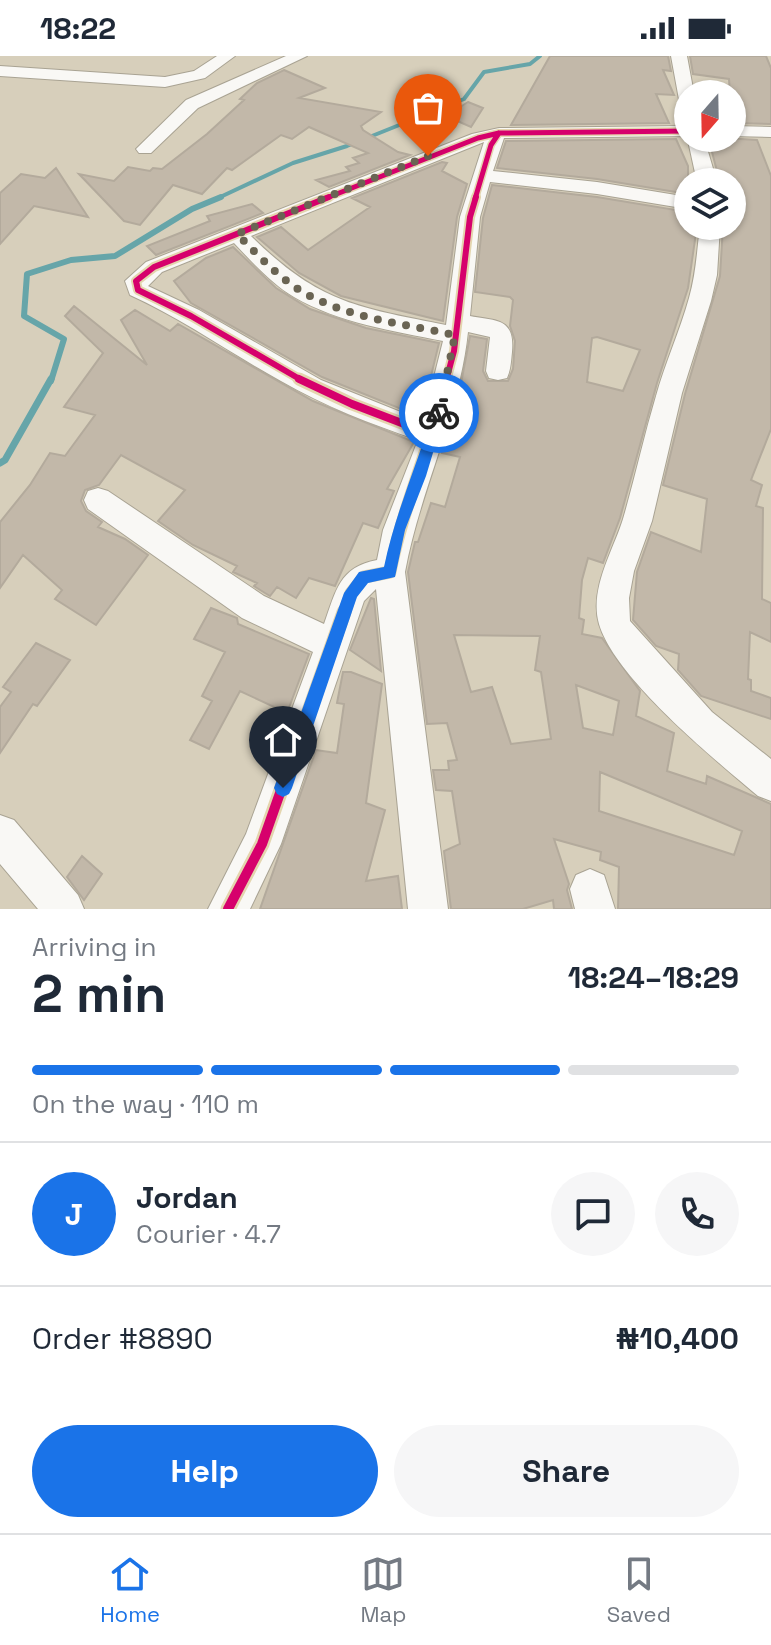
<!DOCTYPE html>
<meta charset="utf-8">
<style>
:root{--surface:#fff;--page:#f6f6f7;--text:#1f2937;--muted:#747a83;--line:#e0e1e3;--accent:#1a73e8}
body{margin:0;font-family:"Space Grotesk",sans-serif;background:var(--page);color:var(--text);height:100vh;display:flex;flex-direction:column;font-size:30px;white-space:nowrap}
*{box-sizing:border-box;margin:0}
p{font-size:26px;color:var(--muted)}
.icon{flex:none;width:44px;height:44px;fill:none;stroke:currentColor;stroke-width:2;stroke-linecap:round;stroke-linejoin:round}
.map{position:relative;height:853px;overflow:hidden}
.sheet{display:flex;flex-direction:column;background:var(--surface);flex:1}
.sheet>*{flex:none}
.needle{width:52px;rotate:200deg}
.tools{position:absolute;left:674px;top:24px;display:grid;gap:16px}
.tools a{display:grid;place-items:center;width:72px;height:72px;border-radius:50%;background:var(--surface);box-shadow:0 2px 6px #0004;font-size:40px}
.pin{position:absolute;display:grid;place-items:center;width:68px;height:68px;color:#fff;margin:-82px -34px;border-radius:50% 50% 50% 0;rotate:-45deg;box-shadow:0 0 8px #0007}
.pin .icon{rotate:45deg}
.courier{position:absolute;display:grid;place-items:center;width:80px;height:80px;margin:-40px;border:6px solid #1a73e8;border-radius:50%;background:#fff;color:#222;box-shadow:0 2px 10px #0007}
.head em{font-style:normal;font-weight:600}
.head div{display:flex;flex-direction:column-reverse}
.head{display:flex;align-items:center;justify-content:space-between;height:136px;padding:0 32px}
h1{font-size:52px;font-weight:600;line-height:60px}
.bar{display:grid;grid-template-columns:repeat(4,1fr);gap:12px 8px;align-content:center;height:96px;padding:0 32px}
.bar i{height:10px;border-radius:6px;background:var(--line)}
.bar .on{background:var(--accent)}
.bar p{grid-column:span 4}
.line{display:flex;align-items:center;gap:20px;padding:0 32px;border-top:2px solid var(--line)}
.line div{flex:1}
.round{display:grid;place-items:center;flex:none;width:84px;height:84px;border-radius:42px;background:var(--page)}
.button{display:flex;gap:16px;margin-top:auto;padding:16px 32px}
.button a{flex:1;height:92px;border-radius:48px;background:var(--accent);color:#fff;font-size:32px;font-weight:600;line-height:92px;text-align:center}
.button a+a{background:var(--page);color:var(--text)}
.status{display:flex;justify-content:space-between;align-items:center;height:56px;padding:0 40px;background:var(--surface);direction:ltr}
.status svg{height:22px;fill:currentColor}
.dock{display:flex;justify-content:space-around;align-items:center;height:112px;border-top:2px solid var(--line);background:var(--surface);font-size:22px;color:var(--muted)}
.dock a{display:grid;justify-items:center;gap:4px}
.dock .on{color:var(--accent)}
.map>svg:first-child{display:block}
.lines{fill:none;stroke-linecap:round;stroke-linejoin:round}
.stream-far2{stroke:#66a5a9;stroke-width:4}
.stream-far1{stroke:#66a5a9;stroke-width:6}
.stream{stroke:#66a5a9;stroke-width:7}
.building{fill:#c2b8a9;stroke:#b3aa9c;stroke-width:2;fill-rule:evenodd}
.minor-casing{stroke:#a9a393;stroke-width:2}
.minor{fill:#f9f8f5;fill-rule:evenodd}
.cycleway-far3-casing{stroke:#e4d5ae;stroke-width:8}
.cycleway-far2-casing{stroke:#e4d5ae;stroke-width:10}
.cycleway-far1-casing{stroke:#e4d5ae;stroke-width:13}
.cycleway-casing{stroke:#e4d5ae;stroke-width:15}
.cycleway-far3{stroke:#d6006c;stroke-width:5}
.cycleway-far2{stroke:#d6006c;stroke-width:6}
.cycleway-far1{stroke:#d6006c;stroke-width:8}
.cycleway{stroke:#d6006c;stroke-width:10}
.route{fill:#1a73e8}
.done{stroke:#6a6453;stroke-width:8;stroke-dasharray:0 14.4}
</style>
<div class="status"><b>18:22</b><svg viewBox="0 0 49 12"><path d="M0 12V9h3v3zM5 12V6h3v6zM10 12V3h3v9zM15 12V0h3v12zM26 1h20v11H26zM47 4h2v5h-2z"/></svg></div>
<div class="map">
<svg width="771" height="853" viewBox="0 0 771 853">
<rect width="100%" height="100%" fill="#d7cfbb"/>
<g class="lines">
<!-- stream-far2 -->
<path class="stream-far2" d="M216,143L293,107L347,90L464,43L484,16L530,8L540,0"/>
<!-- stream-far1 -->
<path class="stream-far1" d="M51,325L64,283L24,260L27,218L71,204L115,200L192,153L221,141"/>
<!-- stream -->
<path class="stream" d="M0,407L5,404L51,323"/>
</g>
<!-- building -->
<path class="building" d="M550,0H668L671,15L663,14L674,39L656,38L669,67L511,69Z
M690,0H766L771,12V68L732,67L729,23L693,18Z
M284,14L325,32L299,42L381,56L361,70L363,74L398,96L410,99L329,131L316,124L350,115L346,111L359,107L353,102L368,97L309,71L292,83L281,79L232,114L227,112L202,138L173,129L140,169L124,165L79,118L114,125L128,111L150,115L153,112L162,113L207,78L244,44L240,43L257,27Z
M468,46L483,52L471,71L446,60Z
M724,82L757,84L771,120V373L751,424L762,429L756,450L763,452L762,543L771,547V586L750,576L748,623L751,624V635L771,642V663L701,640L678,614L679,598L656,590L633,564L637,516L651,476L701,496L707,443L663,429L685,338L720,220L723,170H732V124L719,123L710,88L724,89Z
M676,83L688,110V138L597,123L497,112L506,85Z
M442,106L447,107L442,115L467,128L457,161L443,265L341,240L299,217L257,181L281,171L308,194L370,151L352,142Z
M56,112L88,161L34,150L0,188V137L21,118L45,122Z
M492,129L597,141L688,156V170H697L688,232L657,327L620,462L603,507L588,502L582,524L579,562L584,564L582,578L602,582L640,635L636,660L674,677L667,715L706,728L707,720L771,748V853H618L619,811L600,804L601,796L554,783L569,828L567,834L572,853H554L553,844L523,853H451L444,795L460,788L452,735L436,734L433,714H449L448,705L457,704L447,667L427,668L408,516L415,486H418L431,447L445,451L460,401L442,397L459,338L470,280L487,283L483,315L488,325H508L513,313L515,285L510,270L513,244L510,241L475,236L483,162ZM597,281L640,294L623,335L587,326L592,282ZM454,579L540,580L535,614L541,616L551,683L511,688L492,631L471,636ZM576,629L619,645L613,679L583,672ZM600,716L742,775L734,799L599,755Z
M252,148L263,157L156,199L147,190L210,165L207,160Z
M233,191L276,232L310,253L366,272L439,287L421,361L322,321L191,247L174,225L206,202Z
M74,250L147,309L121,264L135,254L170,275L178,268L313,345L414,386L387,433L394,435L378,472L363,467L335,530L309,522L296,542L277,531L270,540L265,537L254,530L257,527L233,516L237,510L193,489L158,465L185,434L121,399L99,429L85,434L81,445L86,455L102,466L98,471L125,483L148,499L96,569L55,543L62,534L23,499L0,532V466L30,429L50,397L65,400L95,359L64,351L103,297L65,260Z
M371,542L374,543L381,615L350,594Z
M211,552L237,562L238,568L309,598L287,657L240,635L209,693L190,684L212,645L202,640L225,596L194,583Z
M36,587L70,604L37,650L33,648L0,697V651L11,636L3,631Z
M343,616H351L382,628L366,747L385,754L366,825L398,820L402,853H260L316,694L337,697L344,648L337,647Z
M82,800L102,818L84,844L67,821Z"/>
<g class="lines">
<!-- minor casing -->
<g class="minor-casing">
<path id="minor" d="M217,0H235L205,22L165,31L0,20V10L165,21L194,15Z
M286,0H307L198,52L151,97H139L136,93L186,44Z
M671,0H687L694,38H688V54L680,49Z
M688,70V82H704L717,126H697L687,80L504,82L493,115L597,126L688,141V153L597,138L490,126L480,161L470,260C497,265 515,262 512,296C511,305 511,313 507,322L498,324L489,322L486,315L490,281L468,276C459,360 420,434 405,516L448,853H408L376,533L364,545L281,788L250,853H208L246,778L313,596L242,562L88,453L84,444L88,435L98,432L108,435L264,540L324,568C336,535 339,511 377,504L383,474L418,384C371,368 324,350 281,325C230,297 183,263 130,239L125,225L146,206L472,78L499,72ZM484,86L460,161L446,269C356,251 319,247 251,180ZM234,187C252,206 271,227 294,241C339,267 393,275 443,285L423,365L321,324L199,254L148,230L162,216Z
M732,70L771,71V81L732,80Z
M700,170H720L717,219L711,245L682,337L652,465L634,515L629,542L630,565L712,656L771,703V745L758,740C714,703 615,622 599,568C589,533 613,495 623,463C635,422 644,380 656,340C665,307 680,275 689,242C696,218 697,194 700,170Z
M0,759L14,764L78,839L84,853H38L0,808Z
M590,813L604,819L615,853H575L570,833L576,819Z"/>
</g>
<!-- minor -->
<use href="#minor" class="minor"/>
<!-- cycleway-far3 casing -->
<g class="cycleway-far3-casing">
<path id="cycleway-far3" d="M324,143L478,82L499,77L688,75
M475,143L491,89L499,77"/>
</g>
<!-- cycleway-far2 casing -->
<g class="cycleway-far2-casing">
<path id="cycleway-far2" d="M303,325L191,260L138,234L136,225L154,211L329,141
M446,325L454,295L470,161L476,141"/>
</g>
<!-- cycleway-far1 casing -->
<g class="cycleway-far1-casing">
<path id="cycleway-far1" d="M299,323L352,348L433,379
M344,558L351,537L364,521L390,516C403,450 431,389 447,323"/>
</g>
<!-- cycleway casing -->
<g class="cycleway-casing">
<path id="cycleway" d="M228,853L262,788L344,556"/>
</g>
<!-- cycleway-far3 -->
<use href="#cycleway-far3" class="cycleway-far3"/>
<!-- cycleway-far2 -->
<use href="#cycleway-far2" class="cycleway-far2"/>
<!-- cycleway-far1 -->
<use href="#cycleway-far1" class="cycleway-far1"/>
<!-- cycleway -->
<use href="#cycleway" class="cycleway"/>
</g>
<!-- route -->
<path class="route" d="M439,352L445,357L426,420L405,474L395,521L368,527L357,541L292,732L289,738L283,741L277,738L274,732L344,537L359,516L384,511C395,458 417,408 433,357Z"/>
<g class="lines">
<!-- done -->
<path class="done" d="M428,100L237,178C257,198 277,220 301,235C347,262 404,268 455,279L439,357"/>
</g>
</svg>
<div class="tools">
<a><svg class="needle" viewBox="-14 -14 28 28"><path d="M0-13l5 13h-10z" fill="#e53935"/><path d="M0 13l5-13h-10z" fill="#747a83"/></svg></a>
<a><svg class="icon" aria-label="layers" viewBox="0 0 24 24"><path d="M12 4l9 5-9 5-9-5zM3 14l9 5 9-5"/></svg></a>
</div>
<div class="pin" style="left:428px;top:100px;background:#ea580c"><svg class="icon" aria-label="bag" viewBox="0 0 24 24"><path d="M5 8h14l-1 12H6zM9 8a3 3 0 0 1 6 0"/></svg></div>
<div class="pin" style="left:283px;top:732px;background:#1f2937"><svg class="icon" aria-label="home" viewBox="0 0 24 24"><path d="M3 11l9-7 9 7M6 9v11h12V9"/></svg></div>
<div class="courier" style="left:439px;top:357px"><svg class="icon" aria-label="bike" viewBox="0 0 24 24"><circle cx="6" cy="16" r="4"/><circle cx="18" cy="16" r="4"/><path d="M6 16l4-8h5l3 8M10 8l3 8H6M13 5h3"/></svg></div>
</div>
<section class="sheet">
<div class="head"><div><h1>2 min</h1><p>Arriving in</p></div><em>18:24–18:29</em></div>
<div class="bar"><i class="on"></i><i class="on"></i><i class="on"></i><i></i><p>On the way · 110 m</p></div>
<div class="line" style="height:144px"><b class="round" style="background:var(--accent);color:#fff">J</b><div><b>Jordan</b><p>Courier · 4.7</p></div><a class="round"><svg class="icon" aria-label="chat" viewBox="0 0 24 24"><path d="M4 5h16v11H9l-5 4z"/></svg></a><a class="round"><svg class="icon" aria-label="phone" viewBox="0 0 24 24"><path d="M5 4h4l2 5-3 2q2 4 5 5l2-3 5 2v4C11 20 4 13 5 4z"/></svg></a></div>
<div class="line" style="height:104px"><div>Order #8890</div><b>₦10,400</b></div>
<div class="button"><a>Help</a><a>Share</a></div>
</section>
<nav class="dock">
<a class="on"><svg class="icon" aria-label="home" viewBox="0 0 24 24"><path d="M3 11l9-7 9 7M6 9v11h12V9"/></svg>Home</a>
<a><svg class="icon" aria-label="map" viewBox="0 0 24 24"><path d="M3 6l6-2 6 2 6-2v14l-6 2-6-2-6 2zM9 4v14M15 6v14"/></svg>Map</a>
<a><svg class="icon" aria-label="saved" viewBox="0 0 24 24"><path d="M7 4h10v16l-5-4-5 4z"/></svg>Saved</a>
</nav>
